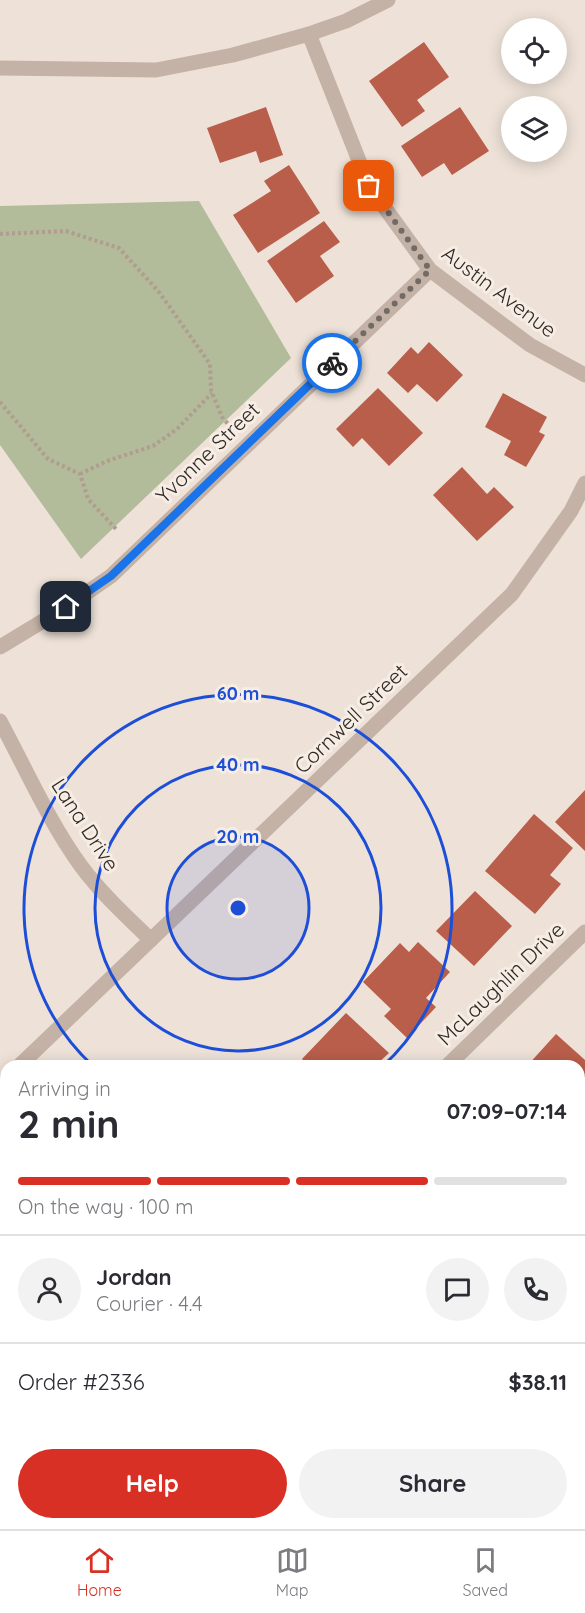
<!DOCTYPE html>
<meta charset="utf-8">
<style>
:root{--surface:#fff;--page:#f2f2f3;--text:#2b2b33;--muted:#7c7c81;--line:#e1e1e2;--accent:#d93025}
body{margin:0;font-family:Quicksand,sans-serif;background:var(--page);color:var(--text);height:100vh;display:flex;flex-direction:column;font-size:22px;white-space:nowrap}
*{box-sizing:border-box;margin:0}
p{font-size:20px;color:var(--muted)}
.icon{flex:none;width:33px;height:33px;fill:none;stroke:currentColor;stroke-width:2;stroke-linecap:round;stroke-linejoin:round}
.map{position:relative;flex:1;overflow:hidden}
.details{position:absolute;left:0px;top:1060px;width:585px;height:470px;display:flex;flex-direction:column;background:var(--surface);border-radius:18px 18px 0 0;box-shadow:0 3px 15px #0003}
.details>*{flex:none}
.fabs{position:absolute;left:501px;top:18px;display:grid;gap:12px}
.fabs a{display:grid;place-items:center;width:66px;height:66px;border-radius:50%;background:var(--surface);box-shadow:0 3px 15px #0003;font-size:30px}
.pin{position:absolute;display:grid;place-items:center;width:51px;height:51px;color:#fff;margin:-26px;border-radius:12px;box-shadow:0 3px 9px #0006}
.courier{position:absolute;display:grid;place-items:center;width:60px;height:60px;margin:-30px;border:4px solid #1a73e8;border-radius:50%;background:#fff;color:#222;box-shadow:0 2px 8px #0007}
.summary em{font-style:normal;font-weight:700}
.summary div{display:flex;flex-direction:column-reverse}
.summary{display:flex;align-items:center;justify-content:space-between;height:102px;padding:0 18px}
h1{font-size:39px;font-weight:700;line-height:45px}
.bar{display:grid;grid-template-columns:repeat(4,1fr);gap:9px 6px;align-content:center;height:72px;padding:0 18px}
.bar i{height:8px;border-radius:4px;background:var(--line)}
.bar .on{background:var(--accent)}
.bar p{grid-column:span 4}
.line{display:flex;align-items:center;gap:15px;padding:0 18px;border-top:2px solid var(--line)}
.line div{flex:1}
.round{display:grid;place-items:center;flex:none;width:63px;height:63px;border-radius:32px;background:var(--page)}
.primary-button{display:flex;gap:12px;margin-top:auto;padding:12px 18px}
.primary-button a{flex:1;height:69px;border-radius:36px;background:var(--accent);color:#fff;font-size:24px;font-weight:700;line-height:69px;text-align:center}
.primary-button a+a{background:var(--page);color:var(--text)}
.menu{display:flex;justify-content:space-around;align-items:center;height:84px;border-top:2px solid var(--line);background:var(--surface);font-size:16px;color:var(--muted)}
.menu a{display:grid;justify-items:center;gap:3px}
.menu .on{color:var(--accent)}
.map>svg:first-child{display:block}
.green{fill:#b2bb9a}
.building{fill:#b95e4b}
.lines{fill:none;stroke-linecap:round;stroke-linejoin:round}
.path{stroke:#b09c90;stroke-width:4;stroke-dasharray:3 3;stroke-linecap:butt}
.minor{stroke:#c4b2a6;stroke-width:15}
.done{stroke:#736a64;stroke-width:6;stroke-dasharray:0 10.8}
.route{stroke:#1a73e8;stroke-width:8}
.ring{fill:none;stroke:#1d4ed8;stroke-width:3}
.labels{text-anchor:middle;stroke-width:6;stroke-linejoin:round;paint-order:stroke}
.street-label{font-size:21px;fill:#312926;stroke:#f6ede4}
.centre{fill:#1d4ed8;stroke:#f6ede4;stroke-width:3}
.ring-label{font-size:18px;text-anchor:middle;font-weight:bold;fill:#1d4ed8;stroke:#f6ede4;stroke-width:6;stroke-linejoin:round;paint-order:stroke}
</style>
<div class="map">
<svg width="585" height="1529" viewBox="0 0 585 1529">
<rect width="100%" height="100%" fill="#eee2d8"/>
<!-- green -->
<path class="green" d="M199,201L291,358L81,559L0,445V206Z"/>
<!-- building -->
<path class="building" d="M424,42L449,77L417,100L425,111L402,127L369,81Z
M266,107L283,155L260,163L256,151L220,163L207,128Z
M460,107L489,151L452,175L444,163L422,177L401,146Z
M289,165L320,213L258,253L233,215L271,191L264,181Z
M324,221L340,242L320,256L334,276L296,303L267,261Z
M429,342L463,375L437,402L417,384L408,393L387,373L411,347L418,354Z
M378,388L423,433L389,466L362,438L353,447L336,429Z
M503,393L547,417L539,432L545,435L526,467L504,455L511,441L485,427Z
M462,467L487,494L494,487L514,507L477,541L433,495Z
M585,790V851L555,822Z
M534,814L573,848L550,875L561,884L535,914L485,871Z
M475,891L512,926L474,966L436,931Z
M418,942L450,972L426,998L436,1007L407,1038L384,1016L391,1009L363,982L400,943L409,952Z
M346,1013L389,1053L375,1066H309L302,1059Z
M556,1034L585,1060V1092L579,1099V1066H527Z
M585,1233V1290L579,1296V1239Z
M6,1359V1396L0,1390V1365Z
M585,1442V1495L579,1489V1449Z
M579,1511L585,1517V1521L577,1529H532L537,1524H579Z
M75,1524H155L152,1529H72Z
M277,1524H331L326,1529H272Z
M504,1524H520L525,1529H499Z"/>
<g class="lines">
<!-- path -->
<path class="path" d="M0,234L66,231L119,248L159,292L210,364L211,390L222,417L234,431
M0,402L48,459L80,474L88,499L117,530
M80,474L107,461L153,446L177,429L212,393"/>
<!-- minor -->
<path class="minor" d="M309,34L369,186L430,270L530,345L585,375
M0,68L156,70L233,55L309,34L346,21L388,0
M0,647L66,607L111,576L430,270
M0,721C26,769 49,822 81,866C101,893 127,917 151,940
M19,1066L512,594L571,511L585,483
M447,1066L585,932
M0,1085L6,1079
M579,1370L585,1364
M0,1503L6,1497
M416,1529L421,1524"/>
</g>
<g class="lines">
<!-- done -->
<path class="done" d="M332,363L430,270L369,186"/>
<!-- route -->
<path class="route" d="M66,607L111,576L332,363"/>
</g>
<!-- distance rings -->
<circle cx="238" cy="908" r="71" fill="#1d4ed8" fill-opacity=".12"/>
<g class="ring">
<circle cx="238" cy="908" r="71"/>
<circle cx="238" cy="908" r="143"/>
<path d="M93 1066A214 214 0 1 1 383 1066"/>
</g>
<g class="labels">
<!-- street labels -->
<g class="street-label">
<text transform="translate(499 292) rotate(37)" y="7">Austin Avenue</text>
<text transform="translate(208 453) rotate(-44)" y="7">Yvonne Street</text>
<text transform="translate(351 719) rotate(-44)" y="7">Cornwell Street</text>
<text transform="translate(85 825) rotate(57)" y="7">Lana Drive</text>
<text transform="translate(501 984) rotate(-44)" y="7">McLaughlin Drive</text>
</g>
</g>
<circle cx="238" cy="908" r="9" class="centre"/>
<g class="ring-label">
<text x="238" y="700">60 m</text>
<text x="238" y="771">40 m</text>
<text x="238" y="843">20 m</text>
</g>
</svg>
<div class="fabs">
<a><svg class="icon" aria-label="locate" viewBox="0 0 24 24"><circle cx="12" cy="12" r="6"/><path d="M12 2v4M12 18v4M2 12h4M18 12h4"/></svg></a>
<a><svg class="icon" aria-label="layers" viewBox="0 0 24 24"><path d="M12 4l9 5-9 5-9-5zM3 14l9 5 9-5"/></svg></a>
</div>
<div class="pin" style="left:369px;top:186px;background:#ea580c"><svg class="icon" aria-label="bag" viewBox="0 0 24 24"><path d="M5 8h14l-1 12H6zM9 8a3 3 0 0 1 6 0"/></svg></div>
<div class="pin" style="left:66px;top:607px;background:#1f2937"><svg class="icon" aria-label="home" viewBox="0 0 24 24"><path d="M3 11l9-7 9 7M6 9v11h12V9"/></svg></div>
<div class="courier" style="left:332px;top:363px"><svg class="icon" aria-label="bike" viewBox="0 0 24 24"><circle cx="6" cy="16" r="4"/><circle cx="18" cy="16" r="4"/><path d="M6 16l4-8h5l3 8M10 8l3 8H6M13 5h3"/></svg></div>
<section class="details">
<div class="summary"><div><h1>2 min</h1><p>Arriving in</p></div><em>07:09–07:14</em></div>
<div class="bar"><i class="on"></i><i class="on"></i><i class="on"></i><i></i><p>On the way · 100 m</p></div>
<div class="line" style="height:108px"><a class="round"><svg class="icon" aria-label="person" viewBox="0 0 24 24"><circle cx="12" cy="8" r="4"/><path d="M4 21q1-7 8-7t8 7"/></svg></a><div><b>Jordan</b><p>Courier · 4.4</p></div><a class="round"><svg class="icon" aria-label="chat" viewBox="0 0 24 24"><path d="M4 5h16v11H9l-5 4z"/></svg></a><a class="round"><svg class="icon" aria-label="phone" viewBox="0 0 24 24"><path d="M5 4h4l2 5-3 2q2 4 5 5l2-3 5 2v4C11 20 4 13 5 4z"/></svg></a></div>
<div class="line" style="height:78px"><div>Order #2336</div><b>$38.11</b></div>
<div class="primary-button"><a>Help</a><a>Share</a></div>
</section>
</div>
<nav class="menu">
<a class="on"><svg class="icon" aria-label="home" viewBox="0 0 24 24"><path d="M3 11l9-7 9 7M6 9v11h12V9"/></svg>Home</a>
<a><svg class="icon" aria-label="map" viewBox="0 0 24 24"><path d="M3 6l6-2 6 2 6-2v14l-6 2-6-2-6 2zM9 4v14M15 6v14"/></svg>Map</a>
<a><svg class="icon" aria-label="saved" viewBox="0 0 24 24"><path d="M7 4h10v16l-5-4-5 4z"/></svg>Saved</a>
</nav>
